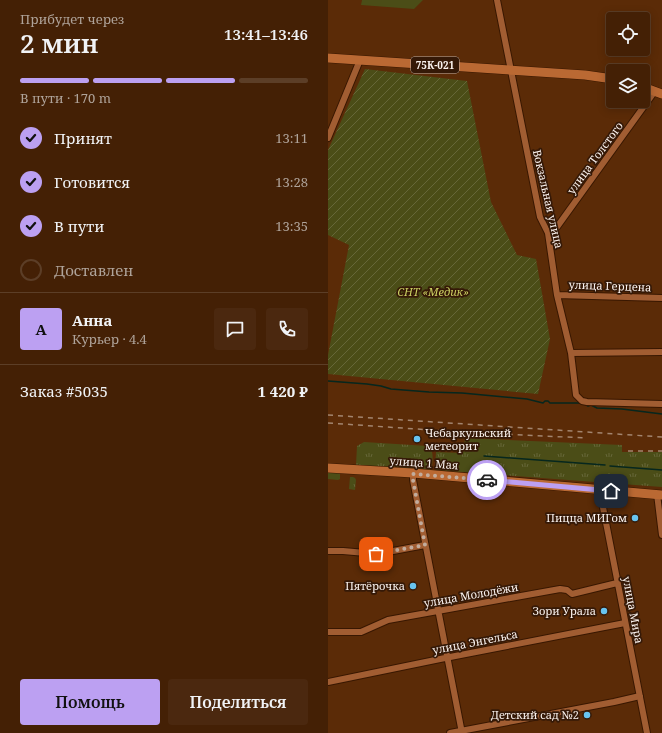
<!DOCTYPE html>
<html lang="ru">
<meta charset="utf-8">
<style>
:root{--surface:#442005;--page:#4b280f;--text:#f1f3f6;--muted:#afa39a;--line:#5c3e27;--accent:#bca0f2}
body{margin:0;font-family:"Noto Serif",serif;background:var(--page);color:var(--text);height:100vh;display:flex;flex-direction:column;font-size:15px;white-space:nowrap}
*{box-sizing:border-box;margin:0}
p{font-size:13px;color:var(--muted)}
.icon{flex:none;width:22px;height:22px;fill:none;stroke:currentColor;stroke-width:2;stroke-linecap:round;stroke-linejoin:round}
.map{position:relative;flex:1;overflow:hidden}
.sheet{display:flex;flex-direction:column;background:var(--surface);width:328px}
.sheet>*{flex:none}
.controls{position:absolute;left:278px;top:12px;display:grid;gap:8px}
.controls a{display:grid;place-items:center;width:44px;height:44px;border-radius:4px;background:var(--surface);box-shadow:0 2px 10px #0003,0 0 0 1px var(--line);font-size:20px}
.pin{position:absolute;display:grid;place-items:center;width:34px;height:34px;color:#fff;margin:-17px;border-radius:8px;box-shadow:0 2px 6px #0006}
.courier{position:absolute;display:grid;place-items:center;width:40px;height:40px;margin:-20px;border:3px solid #bca0f2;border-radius:50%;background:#fff;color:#222;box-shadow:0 1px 5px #0007}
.head em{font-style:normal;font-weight:600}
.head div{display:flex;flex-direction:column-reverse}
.head{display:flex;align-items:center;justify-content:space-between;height:68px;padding:0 20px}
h1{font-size:26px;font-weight:600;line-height:30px}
.bar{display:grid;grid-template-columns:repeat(4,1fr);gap:6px 4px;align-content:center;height:48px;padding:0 20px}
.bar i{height:5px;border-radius:3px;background:var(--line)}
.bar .on{background:var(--accent)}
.bar p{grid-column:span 4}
.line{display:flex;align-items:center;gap:10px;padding:0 20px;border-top:1px solid var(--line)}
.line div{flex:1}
.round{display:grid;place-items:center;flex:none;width:42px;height:42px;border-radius:4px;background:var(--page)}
ol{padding:0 20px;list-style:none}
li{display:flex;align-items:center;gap:12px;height:44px}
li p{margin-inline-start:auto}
li .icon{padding:4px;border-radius:50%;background:var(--accent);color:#111;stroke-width:4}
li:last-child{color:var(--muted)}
li i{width:22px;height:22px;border:2px solid var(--line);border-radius:50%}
.action{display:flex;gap:8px;margin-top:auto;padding:8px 20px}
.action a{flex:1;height:46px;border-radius:4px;background:var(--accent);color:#111;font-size:16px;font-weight:600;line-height:46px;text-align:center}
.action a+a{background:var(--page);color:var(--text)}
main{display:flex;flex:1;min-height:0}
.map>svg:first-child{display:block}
.grass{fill:url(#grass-tufts)}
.garden{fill:url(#garden-furrows)}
.pitch{fill:#4b4d17}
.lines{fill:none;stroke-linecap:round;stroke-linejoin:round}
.stream{stroke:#06271e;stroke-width:1.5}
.minor-casing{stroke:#381701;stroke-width:8}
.primary-casing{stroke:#381701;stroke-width:10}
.minor{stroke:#a15d32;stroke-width:6}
.primary{stroke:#ba6933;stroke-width:9}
.rail{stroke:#a3856f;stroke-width:1.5;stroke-dasharray:5 5;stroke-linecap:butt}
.done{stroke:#c2ac9d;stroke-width:4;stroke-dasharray:0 7.2}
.route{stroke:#bca0f2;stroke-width:5}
.poi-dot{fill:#68c4f0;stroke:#351907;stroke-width:1.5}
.labels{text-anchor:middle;stroke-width:3.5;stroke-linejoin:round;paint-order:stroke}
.shield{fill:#351907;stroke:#bfb1a9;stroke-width:1}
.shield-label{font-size:10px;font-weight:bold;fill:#faf2ee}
.street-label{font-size:11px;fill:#faf2ee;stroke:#351907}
.park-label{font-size:11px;font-style:italic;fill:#cbd062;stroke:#351907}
.poi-label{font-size:11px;fill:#faf2ee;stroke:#351907;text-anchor:end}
</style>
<main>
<section class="sheet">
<div class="head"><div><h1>2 мин</h1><p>Прибудет через</p></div><em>13:41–13:46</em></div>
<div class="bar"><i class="on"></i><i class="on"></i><i class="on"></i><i></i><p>В пути · 170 m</p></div>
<ol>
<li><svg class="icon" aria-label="check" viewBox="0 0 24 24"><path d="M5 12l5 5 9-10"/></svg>Принят<p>13:11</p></li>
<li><svg class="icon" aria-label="check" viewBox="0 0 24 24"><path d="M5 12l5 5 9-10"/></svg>Готовится<p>13:28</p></li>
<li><svg class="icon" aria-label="check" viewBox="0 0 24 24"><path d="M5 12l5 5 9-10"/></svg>В пути<p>13:35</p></li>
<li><i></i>Доставлен</li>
</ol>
<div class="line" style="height:72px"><b class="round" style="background:var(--accent);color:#111">А</b><div><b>Анна</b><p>Курьер · 4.4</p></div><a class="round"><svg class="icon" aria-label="chat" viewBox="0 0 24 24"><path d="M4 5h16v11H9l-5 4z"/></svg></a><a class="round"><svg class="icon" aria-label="phone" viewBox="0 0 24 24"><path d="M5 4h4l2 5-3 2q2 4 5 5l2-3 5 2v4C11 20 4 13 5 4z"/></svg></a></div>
<div class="line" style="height:52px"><div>Заказ #5035</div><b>1 420 ₽</b></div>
<div class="action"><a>Помощь</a><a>Поделиться</a></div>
</section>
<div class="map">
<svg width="334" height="733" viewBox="0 0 334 733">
<defs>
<pattern id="grass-tufts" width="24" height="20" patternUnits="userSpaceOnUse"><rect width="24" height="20" fill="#4b4d17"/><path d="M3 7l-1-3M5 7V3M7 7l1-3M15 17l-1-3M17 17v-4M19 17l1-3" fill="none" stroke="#666739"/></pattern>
<pattern id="garden-furrows" width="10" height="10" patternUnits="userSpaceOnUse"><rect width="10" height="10" fill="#4b4d17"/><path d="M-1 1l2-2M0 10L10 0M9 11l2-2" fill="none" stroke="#666739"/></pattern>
</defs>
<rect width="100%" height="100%" fill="#5b2b07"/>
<!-- grass -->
<path class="grass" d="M137,438L294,445V452H334V487L108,470L107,468L108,452L135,453Z
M36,442L100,446C107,451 104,461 104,468L102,470L28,465L29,446Z
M0,472L11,473L12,474V479L10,480L0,479Z
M22,477H25L27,478L28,480L27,490L21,489Z"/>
<!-- garden -->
<path class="garden" d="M37,69L139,81L163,202L189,255L208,259L222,339L210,394L0,374V355L21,245L0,235V150Z"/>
<!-- pitch -->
<path class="pitch" d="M34,0H95L86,9L33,5Z"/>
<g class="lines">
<!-- stream -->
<path class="stream" d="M0,381L39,384L53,386L63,389L101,392L134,393L199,399L215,403L217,401H220L222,403H255L260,406L263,405L269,408L294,409L334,414
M156,456L277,465
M282,466L334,470"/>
<!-- minor casing -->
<g class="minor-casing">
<path id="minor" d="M169,0L212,217L220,233L229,295L243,353L248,395L254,401L259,402L334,404
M0,138L32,60
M220,233L229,227L327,91
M229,295L334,298
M243,353L334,352
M85,473V480L134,733
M273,490V497L319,733
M329,494L334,535
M0,551H15L49,554L97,545
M0,632H33L60,620L232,589L239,590L244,594L289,583
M0,682L117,658L297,623
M122,733L286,702L312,696"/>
</g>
<!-- primary casing -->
<g class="primary-casing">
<path id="primary" d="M0,58L257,75L285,79
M315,87L334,94
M0,468L85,473L334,495"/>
</g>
<!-- minor -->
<use href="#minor" class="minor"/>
<!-- primary -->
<use href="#primary" class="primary"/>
<!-- rail -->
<path class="rail" d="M0,415L334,437
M0,423L133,432L258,438
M300,451H334"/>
</g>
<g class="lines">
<!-- done -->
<path class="done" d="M48,554L97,545L85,480V474L159,480"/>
<!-- route -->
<path class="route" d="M159,480L283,491"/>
</g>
<!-- markers -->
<g class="poi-dot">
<circle cx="89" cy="439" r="4"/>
<circle cx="307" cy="518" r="4"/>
<circle cx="85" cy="586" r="4"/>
<circle cx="276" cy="611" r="4"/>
<circle cx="259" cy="715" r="4"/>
</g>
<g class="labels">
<!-- shield labels -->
<rect class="shield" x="83" y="57" width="48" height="16" rx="3"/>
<g class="shield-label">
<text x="107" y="69">75К-021</text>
</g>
<!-- street labels -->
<g class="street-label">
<text transform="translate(267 158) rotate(-54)" y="4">улица Толстого</text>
<text transform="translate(220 199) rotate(77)" y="4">Вокзальная улица</text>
<text transform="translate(282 286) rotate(2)" y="4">улица Герцена</text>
<text transform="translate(96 463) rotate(4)" y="4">улица 1 Мая</text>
<text transform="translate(143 595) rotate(-10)" y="4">улица Молодёжи</text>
<text transform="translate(305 610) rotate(79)" y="4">улица Мира</text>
<text transform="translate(147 642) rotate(-11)" y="4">улица Энгельса</text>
</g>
<!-- park labels -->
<g class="park-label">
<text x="105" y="296">СНТ «Медик»</text>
</g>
<!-- poi labels -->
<g class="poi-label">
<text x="97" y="437" text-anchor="start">Чебаркульский<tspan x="97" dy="13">метеорит</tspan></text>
<text x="299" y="522">Пицца МИГом</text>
<text x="77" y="590">Пятёрочка</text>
<text x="268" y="615">Зори Урала</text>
<text x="251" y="719">Детский сад №2</text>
</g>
</g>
</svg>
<div class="controls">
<a><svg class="icon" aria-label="locate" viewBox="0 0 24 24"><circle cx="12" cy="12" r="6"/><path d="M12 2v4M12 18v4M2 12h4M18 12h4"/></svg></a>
<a><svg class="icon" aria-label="layers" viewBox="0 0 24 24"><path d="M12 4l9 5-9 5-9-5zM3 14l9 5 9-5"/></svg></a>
</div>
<div class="pin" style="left:48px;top:554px;background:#ea580c"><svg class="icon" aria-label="bag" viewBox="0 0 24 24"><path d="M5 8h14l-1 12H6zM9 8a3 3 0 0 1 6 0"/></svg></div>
<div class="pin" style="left:283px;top:491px;background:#1f2937"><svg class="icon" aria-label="home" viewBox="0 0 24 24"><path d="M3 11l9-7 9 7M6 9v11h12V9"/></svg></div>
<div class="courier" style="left:159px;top:480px"><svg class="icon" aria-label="car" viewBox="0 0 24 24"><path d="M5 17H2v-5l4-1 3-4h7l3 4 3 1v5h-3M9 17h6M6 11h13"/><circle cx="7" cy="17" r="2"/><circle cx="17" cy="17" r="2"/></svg></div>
</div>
</main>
